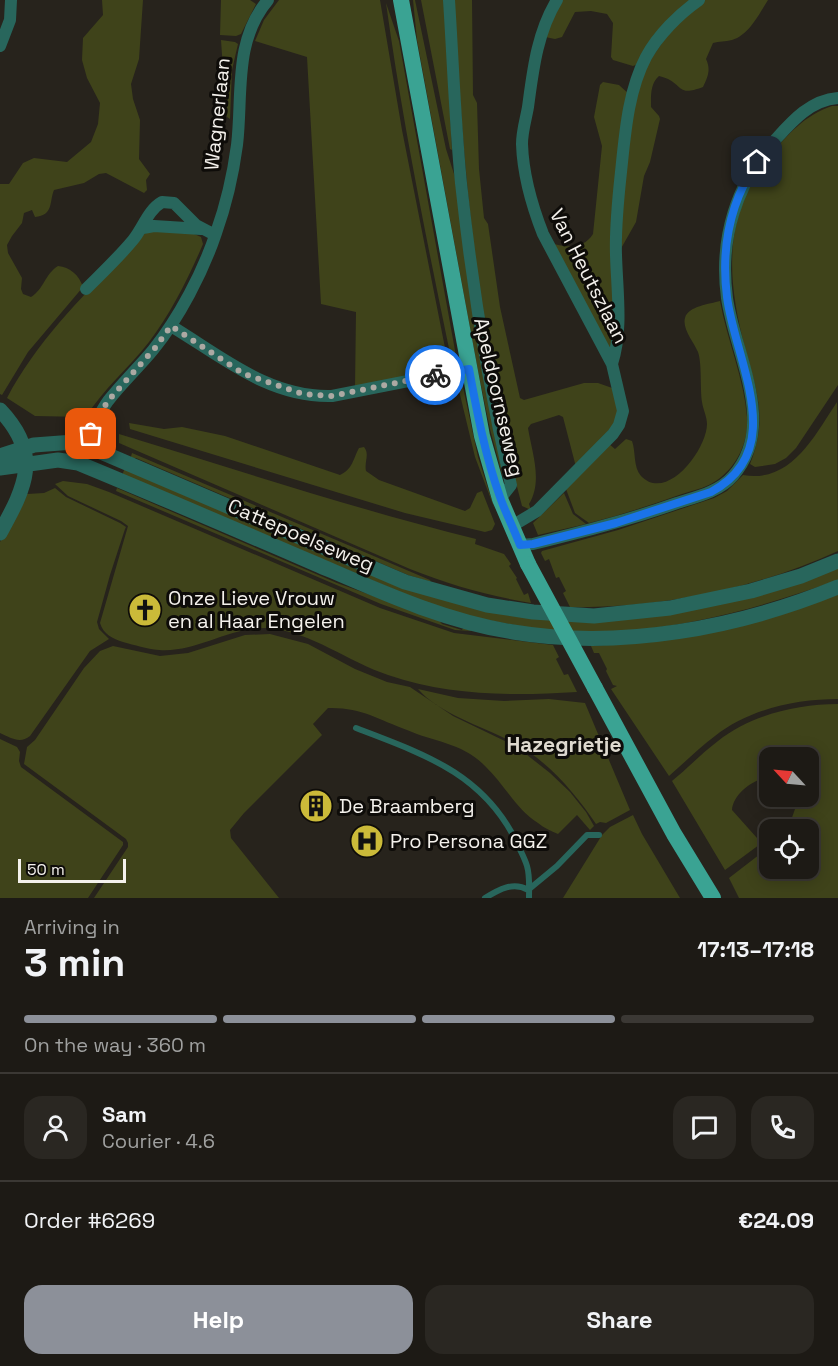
<!DOCTYPE html>
<meta charset="utf-8">
<style>
:root{--surface:#1d1a15;--page:#2a2722;--text:#f1f3f6;--muted:#a0a1a0;--line:#3b3834;--accent:#8c9099}
body{margin:0;font-family:"Space Grotesk",sans-serif;background:var(--page);color:var(--text);height:100vh;display:flex;flex-direction:column;font-size:22px;white-space:nowrap}
*{box-sizing:border-box;margin:0}
p{font-size:20px;color:var(--muted)}
.icon{flex:none;width:33px;height:33px;fill:none;stroke:currentColor;stroke-width:2;stroke-linecap:round;stroke-linejoin:round}
.map{position:relative;height:898px;overflow:hidden}
.panel{display:flex;flex-direction:column;background:var(--surface);flex:1}
.panel>*{flex:none}
.needle{width:39px;rotate:296deg}
.fabs{position:absolute;left:759px;top:747px;display:grid;gap:12px}
.fabs a{display:grid;place-items:center;width:60px;height:60px;border-radius:12px;background:var(--surface);box-shadow:0 3px 15px #0003,0 0 0 2px var(--line);font-size:30px}
.scale{position:absolute;left:18px;bottom:15px;width:108px;box-sizing:border-box;padding-left:6px;border:3px solid #f4f1ec;border-top:0;font-size:16px;line-height:21px;white-space:nowrap;color:#f4f1ec;-webkit-text-stroke:4px #0e0c09;paint-order:stroke}
.pin{position:absolute;display:grid;place-items:center;width:51px;height:51px;color:#fff;margin:-26px;border-radius:12px;box-shadow:0 3px 9px #0006}
.courier{position:absolute;display:grid;place-items:center;width:60px;height:60px;margin:-30px;border:4px solid #1a73e8;border-radius:50%;background:#fff;color:#222;box-shadow:0 2px 8px #0007}
.head em{font-style:normal;font-weight:800}
.head div{display:flex;flex-direction:column-reverse}
.head{display:flex;align-items:center;justify-content:space-between;height:102px;padding:0 24px}
h1{font-size:39px;font-weight:800;line-height:45px}
.bar{display:grid;grid-template-columns:repeat(4,1fr);gap:9px 6px;align-content:center;height:72px;padding:0 24px}
.bar i{height:8px;border-radius:4px;background:var(--line)}
.bar .selected{background:var(--accent)}
.bar p{grid-column:span 4}
.line{display:flex;align-items:center;gap:15px;padding:0 24px;border-top:2px solid var(--line)}
.line div{flex:1}
.round{display:grid;place-items:center;flex:none;width:63px;height:63px;border-radius:18px;background:var(--page)}
.button{display:flex;gap:12px;margin-top:auto;padding:12px 24px}
.button a{flex:1;height:69px;border-radius:18px;background:var(--accent);color:#fff;font-size:24px;font-weight:800;line-height:69px;text-align:center}
.button a+a{background:var(--page);color:var(--text)}
.map>svg:first-child{display:block}
.green{fill:#3f431a}
.lines{fill:none;stroke-linecap:round;stroke-linejoin:round}
.service{stroke:#28665c;stroke-width:6}
.minor{stroke:#28665c;stroke-width:12}
.tertiary{stroke:#28665c;stroke-width:15}
.primary{stroke:#3aa393;stroke-width:16}
.primary-bridge{stroke:#3aa393;stroke-width:16}
.done{stroke:#aca9a3;stroke-width:6;stroke-dasharray:0 10.8}
.route{stroke:#1a73e8;stroke-width:8}
.labels{text-anchor:middle;stroke-width:6;stroke-linejoin:round;paint-order:stroke}
.street-label{font-size:20px;fill:#f4f1ec;stroke:#0e0c09}
.poi-label{font-size:20px;fill:#f4f1ec;stroke:#0e0c09;text-anchor:start}
.neighbourhood-label{font-size:21px;font-weight:bold;fill:#ded9cf;stroke:#0e0c09}
</style>
<div class="map">
<svg width="838" height="898" viewBox="0 0 838 898">
<rect width="100%" height="100%" fill="#27231c"/>
<!-- green -->
<path class="green" d="M102,0H143L139,59L131,84L133,99L140,120L139,159L150,174L146,180L147,190L144,193L106,173L99,174L84,183L54,190C49,202 54,215 35,217L32,210L24,213L22,223L12,236L7,245L8,253L22,278L21,289L23,294L31,297C44,289 45,274 58,266C70,267 79,275 83,287L28,352L2,395L0,394V184H9L23,163L34,158L67,162L91,142L98,124L100,103L87,78L82,60L83,38L103,15Z
M221,0H250L256,4L241,34L236,36L220,35Z
M279,0H380L402,130L449,368L355,388L356,312L321,304L307,57L255,41L264,20Z
M413,0H415L446,149L456,180L503,478L490,429L478,371L417,40Z
M421,0H445L452,150L450,149Z
M454,0H472L473,95L477,103L479,169L484,218L488,224L500,307L520,398L524,400L584,383H598L615,389L618,401L617,421L576,467L563,417L559,415L531,424L528,428C532,453 543,481 529,504L531,510L522,506C478,341 463,170 454,0Z
M562,0H695L638,64L633,66L613,60L611,57L613,23L607,14L591,11L575,12L562,37L555,39L545,37Z
M704,0H768C759,14 749,35 732,40C725,42 719,41 713,43L706,59C711,70 708,76 703,87C674,98 685,82 659,76C650,84 651,96 651,107L659,116L660,119L650,162L644,176L636,222L619,252L628,131L645,68L673,27Z
M386,3L399,41L458,367L453,368C428,247 403,126 386,3Z
M221,40L235,42L238,44L232,70L230,119L227,117L226,114Z
M603,82L619,85L630,95L615,326L611,347H608L554,244C570,248 584,248 593,234L602,146L594,117L600,85Z
M832,106H838V385L796,448L786,458L775,464L755,467L750,464C768,418 757,393 745,348C727,279 722,217 769,157C786,136 806,114 832,106Z
M151,231L192,233L201,237L203,244C189,277 171,313 149,342C129,368 103,389 86,417L35,416L7,398C40,335 94,285 144,234Z
M720,301C727,340 744,378 747,417C749,440 738,464 720,478C709,487 695,490 682,494C651,505 621,515 589,523L575,513L566,489L609,444L615,449L626,439L632,441C636,452 633,467 641,476C667,503 707,449 707,424C707,417 703,409 702,402C700,388 702,363 698,352C694,342 682,329 685,318C688,306 710,304 720,301Z
M460,373L478,457L495,510L475,457L455,374Z
M837,402L838,551C758,588 659,609 570,607L563,593L566,591L559,577L556,578L549,559L545,561L541,553L542,551L618,530L714,498L727,491L743,475C791,484 815,435 837,402Z
M129,423L164,429L182,427L225,436L340,475C353,469 353,459 359,448L364,447C370,454 364,462 366,471L379,480L465,511L470,508L477,493L482,491L495,524L492,530L485,532L405,513L130,429Z
M119,434C238,470 355,509 476,539L475,544L504,554L511,564L509,566L517,578L516,579L524,595L528,593L531,603C489,596 450,585 410,569L119,443Z
M132,453L430,580L431,582L408,575L136,458L130,460Z
M125,467L383,579L553,619L557,633L451,613L122,476Z
M63,481L87,484L109,492L380,608L454,633L553,645L559,657L556,659L564,675L568,674L577,692C512,696 450,696 388,675C349,662 311,632 269,628C230,626 197,653 159,650C146,649 135,645 123,642C113,639 103,634 100,623L128,526L121,521L68,496L55,484Z
M55,488L66,497L120,523L126,527L125,529L110,575L97,622L99,629L109,639L90,651L30,736C20,744 11,738 0,733V542L27,494L44,493Z
M117,488L337,583L438,619L442,624L462,630L465,625L472,627L471,631L455,630L381,604L116,491Z
M564,493L573,514L586,524L538,535L533,523Z
M838,566V580C770,604 707,623 634,630C613,632 591,631 570,631L567,620H596Z
M838,594V699C796,699 749,709 715,736C699,748 684,763 669,776L611,689L617,686L613,685L606,671L607,669L599,653H594L591,646L652,642Z
M270,634L308,644L355,669L387,682L410,687L453,716L517,747L550,773L570,792L586,812L594,826L590,830L577,815L558,834C551,831 544,828 538,823C516,809 504,784 485,766C463,743 434,742 407,730C377,719 361,707 328,708L313,724L322,735L244,813L230,830L231,838L279,898H94L128,847V843L126,839L24,764L27,747L35,740L84,668L100,651L113,646L160,656L188,653L245,635Z
M418,689L458,698L504,701L549,699L585,703L630,810L606,823L600,822L596,824C575,793 548,761 514,743C485,727 439,714 418,689Z
M838,704V898H739L729,878L769,847L770,868H808V830L788,829L795,809L794,797L808,796V758H770L769,778C754,778 733,794 732,810L757,838L759,845L725,870L672,781C688,768 702,753 718,741C751,715 797,704 838,704Z
M0,739L17,747L20,752L19,761L21,767L123,842V845L88,898H0Z
M633,815L642,834L680,898H563L602,835L610,827Z"/>
<g class="lines">
<!-- service -->
<path class="service" d="M356,728C424,754 485,774 518,845C521,852 525,859 527,866C530,876 529,888 529,898
M485,898C498,890 513,881 528,890L557,866L587,835H599"/>
<!-- minor -->
<path class="minor" d="M449,0C453,61 455,122 461,183C472,285 488,385 511,485L500,499
M0,46L10,20L11,0
M143,228L154,226L201,229
M86,289C102,273 118,258 133,240C143,228 148,210 162,202L174,203L196,225L215,235
M171,326C221,356 269,398 332,396L469,369
M612,364C623,330 617,291 616,255C615,227 618,200 621,172C625,134 628,91 646,57C658,35 679,14 699,0
M78,463C87,443 95,419 108,401C122,383 139,367 153,350C179,318 203,272 216,233C226,205 233,175 237,145C243,96 233,41 268,0
M512,526L537,511L613,434L619,425L623,411L612,364L543,234C532,206 523,174 522,144C522,131 526,119 528,107C533,70 537,33 557,0
M520,545L533,544C581,532 629,520 677,503C696,497 719,492 733,476C778,425 735,355 727,298C719,239 736,183 776,139C793,120 811,100 838,98"/>
<!-- tertiary -->
<path class="tertiary" d="M0,410C42,454 26,486 0,533
M0,456L34,445L74,442L80,443L405,582L487,605L533,612L594,616L670,608L751,591L801,576L838,561
M0,468L58,460L78,463C158,496 237,530 316,564C381,592 444,621 513,632C621,650 738,628 838,587"/>
<!-- primary -->
<path class="primary" d="M401,0L482,436L500,499L528,564
M595,688L674,834L713,898"/>
<!-- primary-bridge -->
<path class="primary-bridge" d="M528,564L595,688"/>
</g>
<g class="lines">
<!-- done -->
<path class="done" d="M91,434L107,402L155,348L171,326L244,374L303,394L332,396L435,375"/>
<!-- route -->
<path class="route" d="M435,375L469,369C477,412 485,455 500,497C506,514 514,529 520,545L533,544L616,523L711,492C790,450 735,361 727,297C721,249 730,202 757,162"/>
</g>
<!-- icons -->
<defs>
<g id="church-disc" transform="scale(1.725)"><circle r="9.5" fill="#cbba39" stroke="#0e0c09"/><path d="M-1.2-6h2.4v3.5h3.3v2.4h-3.3V6h-2.4V-.1h-3.3v-2.4h3.3Z" fill="#111"/></g>
<g id="building-disc" transform="scale(1.725)"><circle r="9.5" fill="#cbba39" stroke="#0e0c09"/><path d="M-4-6H4V6H1V3H-1V6H-4ZM-2.5-4.3h1.7v1.8h-1.7ZM.8-4.3h1.7v1.8H.8ZM-2.5-1h1.7V.8h-1.7ZM.8-1h1.7V.8H.8Z" fill="#111"/></g>
<g id="hospital-disc" transform="scale(1.725)"><circle r="9.5" fill="#cbba39" stroke="#0e0c09"/><path d="M-5-5h3v3.5h4V-5h3V5h-3V1.5h-4V5h-3Z" fill="#111"/></g>
</defs>
<g fill-rule="evenodd">
<use href="#church-disc" x="145" y="610"/>
<use href="#building-disc" x="316" y="806"/>
<use href="#hospital-disc" x="367" y="841"/>
</g>
<g class="labels">
<!-- street labels -->
<g class="street-label">
<text transform="translate(217 114) rotate(-84)" y="7">Wagnerlaan</text>
<text transform="translate(589 276) rotate(63)" y="7">Van Heutszlaan</text>
<text transform="translate(499 397) rotate(77)" y="7">Apeldoornseweg</text>
<text transform="translate(301 535) rotate(23)" y="7">Cattepoelseweg</text>
</g>
<!-- poi labels -->
<g class="poi-label">
<text x="168" y="605">Onze Lieve Vrouw<tspan x="168" dy="23">en al Haar Engelen</tspan></text>
<text x="339" y="813">De Braamberg</text>
<text x="390" y="848">Pro Persona GGZ</text>
</g>
<!-- neighbourhood labels -->
<g class="neighbourhood-label">
<text x="564" y="752">Hazegrietje</text>
</g>
</g>
</svg>
<div class="fabs">
<a><svg class="needle" viewBox="-14 -14 28 28"><path d="M0-13l5 13h-10z" fill="#e53935"/><path d="M0 13l5-13h-10z" fill="#a0a1a0"/></svg></a>
<a><svg class="icon" aria-label="locate" viewBox="0 0 24 24"><circle cx="12" cy="12" r="6"/><path d="M12 2v4M12 18v4M2 12h4M18 12h4"/></svg></a>
</div>
<div class="scale">50 m</div>
<div class="pin" style="left:91px;top:434px;background:#ea580c"><svg class="icon" aria-label="bag" viewBox="0 0 24 24"><path d="M5 8h14l-1 12H6zM9 8a3 3 0 0 1 6 0"/></svg></div>
<div class="pin" style="left:757px;top:162px;background:#1f2937"><svg class="icon" aria-label="home" viewBox="0 0 24 24"><path d="M3 11l9-7 9 7M6 9v11h12V9"/></svg></div>
<div class="courier" style="left:435px;top:375px"><svg class="icon" aria-label="bike" viewBox="0 0 24 24"><circle cx="6" cy="16" r="4"/><circle cx="18" cy="16" r="4"/><path d="M6 16l4-8h5l3 8M10 8l3 8H6M13 5h3"/></svg></div>
</div>
<section class="panel">
<div class="head"><div><h1>3 min</h1><p>Arriving in</p></div><em>17:13–17:18</em></div>
<div class="bar"><i class="selected"></i><i class="selected"></i><i class="selected"></i><i></i><p>On the way · 360 m</p></div>
<div class="line" style="height:108px"><a class="round"><svg class="icon" aria-label="person" viewBox="0 0 24 24"><circle cx="12" cy="8" r="4"/><path d="M4 21q1-7 8-7t8 7"/></svg></a><div><b>Sam</b><p>Courier · 4.6</p></div><a class="round"><svg class="icon" aria-label="chat" viewBox="0 0 24 24"><path d="M4 5h16v11H9l-5 4z"/></svg></a><a class="round"><svg class="icon" aria-label="phone" viewBox="0 0 24 24"><path d="M5 4h4l2 5-3 2q2 4 5 5l2-3 5 2v4C11 20 4 13 5 4z"/></svg></a></div>
<div class="line" style="height:78px"><div>Order #6269</div><b>€24.09</b></div>
<div class="button"><a>Help</a><a>Share</a></div>
</section>
